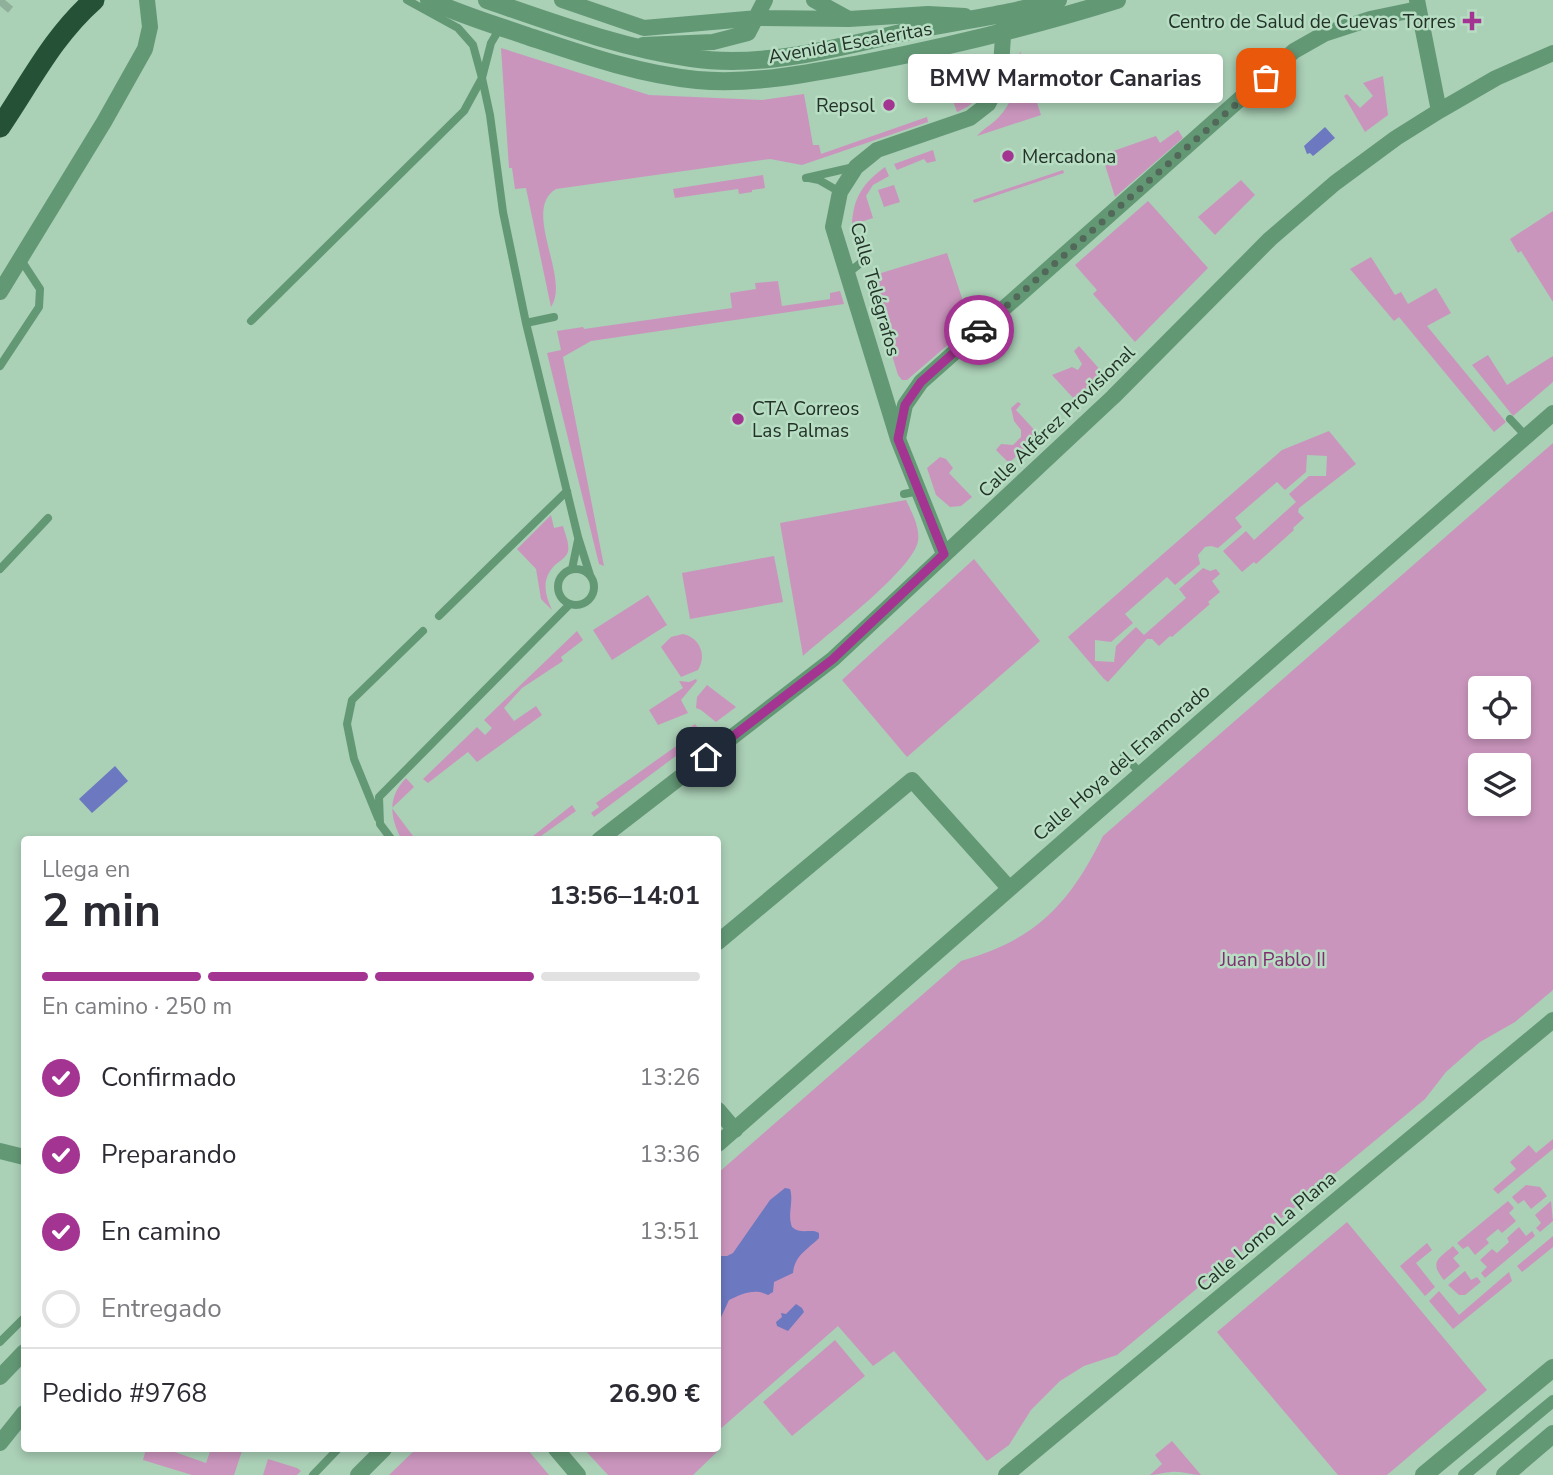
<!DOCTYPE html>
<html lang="es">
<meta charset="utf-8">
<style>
:root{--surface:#fff;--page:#f2f2f3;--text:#2b2b33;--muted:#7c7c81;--line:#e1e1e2;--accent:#a43491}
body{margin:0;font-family:"Nunito Sans",sans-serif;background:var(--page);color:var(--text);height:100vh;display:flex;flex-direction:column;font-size:26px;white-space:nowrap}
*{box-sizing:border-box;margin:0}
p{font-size:23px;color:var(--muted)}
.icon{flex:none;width:38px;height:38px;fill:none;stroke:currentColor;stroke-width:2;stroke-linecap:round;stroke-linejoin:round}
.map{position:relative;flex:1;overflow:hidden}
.sheet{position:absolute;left:21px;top:836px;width:700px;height:616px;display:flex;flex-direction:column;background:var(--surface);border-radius:7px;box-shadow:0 4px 10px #0003}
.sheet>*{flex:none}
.tools{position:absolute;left:1468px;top:676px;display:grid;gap:14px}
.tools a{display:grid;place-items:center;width:63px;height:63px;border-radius:7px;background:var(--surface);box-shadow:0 4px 10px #0003;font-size:35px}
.pin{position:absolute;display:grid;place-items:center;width:60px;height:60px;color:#fff;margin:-30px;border-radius:14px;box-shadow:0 4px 10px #0006}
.courier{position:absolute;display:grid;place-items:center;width:70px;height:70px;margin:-35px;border:5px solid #a43491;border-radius:50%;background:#fff;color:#222;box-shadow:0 2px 9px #0007}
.bubble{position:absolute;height:49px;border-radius:7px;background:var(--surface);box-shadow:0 4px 10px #0003;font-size:23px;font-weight:700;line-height:49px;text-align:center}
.headline em{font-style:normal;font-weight:700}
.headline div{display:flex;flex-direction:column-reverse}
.headline{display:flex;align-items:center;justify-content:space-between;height:119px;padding:0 21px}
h1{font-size:46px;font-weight:700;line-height:52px}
.bar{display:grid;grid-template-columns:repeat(4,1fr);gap:10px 7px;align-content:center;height:84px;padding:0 21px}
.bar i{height:9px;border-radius:5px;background:var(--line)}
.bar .on{background:var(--accent)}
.bar p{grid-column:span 4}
.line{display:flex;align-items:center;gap:18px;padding:0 21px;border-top:2px solid var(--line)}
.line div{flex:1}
ol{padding:0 21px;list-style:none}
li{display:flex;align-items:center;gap:21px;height:77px}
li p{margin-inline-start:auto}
li .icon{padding:7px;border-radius:50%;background:var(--accent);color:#fff;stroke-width:4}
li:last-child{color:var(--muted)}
li i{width:38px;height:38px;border:4px solid var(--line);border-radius:50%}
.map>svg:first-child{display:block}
.green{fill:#ca95bd;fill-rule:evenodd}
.water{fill:#6c78c0}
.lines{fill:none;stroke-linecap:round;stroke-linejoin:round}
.motorway-tunnel{stroke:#8fb09a;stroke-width:21;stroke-dasharray:21 10;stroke-linecap:butt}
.service{stroke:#639875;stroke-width:8}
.pedestrian{stroke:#639875;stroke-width:12}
.minor{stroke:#639875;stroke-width:16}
.tertiary{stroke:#639875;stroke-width:18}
.motorway{stroke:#255237;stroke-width:21}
.done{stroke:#52695a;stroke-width:7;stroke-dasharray:0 12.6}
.route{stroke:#a43491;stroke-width:9}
.poi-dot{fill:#a43491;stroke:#b7ddc3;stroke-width:2.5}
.labels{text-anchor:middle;stroke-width:5;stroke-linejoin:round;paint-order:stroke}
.poi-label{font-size:19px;fill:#233228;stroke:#b7ddc3;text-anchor:end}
.street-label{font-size:19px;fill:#233228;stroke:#b7ddc3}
.park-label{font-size:19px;fill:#802e71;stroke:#b7ddc3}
</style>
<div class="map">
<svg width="1553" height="1475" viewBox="0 0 1553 1475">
<rect width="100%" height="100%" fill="#aad0b6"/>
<!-- green -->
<path class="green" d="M501,48L649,95L762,100L804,94L813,145H819L821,154L927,117L928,122L802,165L770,159L556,189C521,210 571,278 551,307L526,188L515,189L512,168H509Z
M1020,51L1041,115L977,136C983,129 991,125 998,118C1017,99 1017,76 1020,51Z
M968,61C1006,70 980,104 957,112L941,66Z
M1383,76L1388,115L1365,132L1344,96L1347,94L1360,108L1373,96L1363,83Z
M1178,130L1183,138L1115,197L1102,155L1156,136L1160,143Z
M933,150L936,161L927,163L924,159L897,170L894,164Z
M885,167L889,176L873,185L866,196L873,218L852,225C853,198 863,183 885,167Z
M1063,170L1064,173L974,203L973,200Z
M763,175L765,188L752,190V192L739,194L738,189L675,198L673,189Z
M1241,180L1255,195L1215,235L1198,217Z
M894,185L900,202L884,207L878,190Z
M1148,201L1208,268L1135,342L1093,294L1097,290L1075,265Z
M1553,211V302L1521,251L1518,253L1510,239Z
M947,253L971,325L907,380H902L898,375L868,277Z
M1371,257L1395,295L1401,292L1408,304L1436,288L1451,313L1427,326L1506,422L1494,432L1399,317L1394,321L1350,269Z
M778,281L782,306L830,299V293L840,291L844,304L591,341L563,357L604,566L599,564L547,353L561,350L557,331L583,327L584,329L732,308L730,293L756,289L755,283Z
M1079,346L1103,373L1075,400L1052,375L1072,367L1078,370L1082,364L1074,351Z
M1488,355L1507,385L1553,356V382L1513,416L1472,365Z
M1018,402L1021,404L1016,410L1039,435L1009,463L996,450L1001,444L1013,445L1021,437V430L1014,421L1011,408Z
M1329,431L1356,464L1299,508L1298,512L1304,518L1293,528L1294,530L1256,564L1254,562L1242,572L1223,551L1246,531L1254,540L1296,502L1289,494L1309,476H1326L1327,456L1307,455L1306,472L1285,490L1277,482L1235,518L1242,527L1218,548L1211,546L1205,547L1198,555L1200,564L1175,585L1167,577L1125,614L1133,623L1111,642L1095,640V661L1114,662L1116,646L1136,627L1144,635L1186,598L1179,589L1203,568L1210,571L1216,569L1220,574L1212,581L1220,592L1208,602L1210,604L1172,637L1170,636L1159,646L1152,639H1147L1108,682L1104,679L1068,637L1282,450Z
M1553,443V990L1515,1022L1480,1042L1446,1072L1425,1099L1117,1355L1084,1366L1060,1381L1031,1410L1009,1445L987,1461L894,1351L873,1366L838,1326L718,1431V1173L961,961C1035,940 1069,905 1103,836ZM1480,688H1519V726H1480ZM1480,765H1519V803H1480Z
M940,457L946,459L953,468L949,473L972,497L961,506L950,507L936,495L927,468Z
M906,500C912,513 920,527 918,541C913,570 827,634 803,656L780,523Z
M551,515L554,528L563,526C565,534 571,546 567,554C564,559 558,562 554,566C541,580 545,595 552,610L541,599L536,569L517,549Z
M774,556L783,602L690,619L682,573Z
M974,559L1040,641L907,757L842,680Z
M648,595L667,625L612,660L593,630Z
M577,631L583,640L561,657L563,661L522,688L504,708L514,721L536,706L542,715L477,762L468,752L428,783L423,779L477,727L485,735L492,728L484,720Z
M683,634C700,638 707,655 698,670L681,677L661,647L671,637Z
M696,679L697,681L681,700L688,713L658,725L649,710L683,688L679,681L689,682Z
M707,685L736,707L716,722L701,710L696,708L697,697Z
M695,724L704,735L594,817L591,813L599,807L596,803L689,737L685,731Z
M406,778L414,787L392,808L416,840H402C390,819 387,797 406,778Z
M572,805L576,811L541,836L543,840H528Z
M1553,1139V1149L1498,1194L1493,1189L1516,1169L1510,1162L1529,1145L1536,1153Z
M1526,1185L1540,1187L1547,1196L1531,1209L1524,1200L1518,1204L1512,1197Z
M1508,1201L1514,1208L1509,1213L1516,1221L1502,1233L1498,1229L1486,1239L1489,1243L1475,1255L1468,1246L1463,1249L1457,1243Z
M1551,1201L1553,1221L1540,1232L1536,1228L1541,1223L1535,1215Z
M1347,1222L1487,1390L1387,1475H1338L1217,1332Z
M1519,1227L1526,1236L1532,1231L1535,1236L1485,1278L1481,1273L1487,1267L1480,1260L1492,1249L1497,1253L1509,1242L1507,1238Z
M1553,1236V1247L1522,1272L1517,1266Z
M1427,1243L1432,1250L1416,1263L1435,1287L1425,1296L1400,1266Z
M1453,1246L1459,1253L1453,1258L1460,1266L1444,1280C1429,1262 1438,1259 1453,1246Z
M1465,1271L1471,1280L1477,1277L1481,1282L1465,1295H1459L1448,1285Z
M1509,1272L1512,1281L1453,1329L1429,1301L1439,1291L1459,1315Z
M835,1340L865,1376L792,1436L763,1402Z
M1172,1441L1201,1475C1191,1475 1181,1471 1172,1472C1164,1472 1158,1475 1150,1475L1162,1464L1155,1455Z
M146,1449H166L206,1463L211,1449L242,1451L234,1475H192L143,1460Z
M416,1449H527L549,1475H389Z
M584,1449H716L718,1451L693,1475H608Z
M268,1459L297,1468L301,1471L297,1475H263Z"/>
<!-- water -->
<path class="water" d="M1325,127L1335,138L1313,156L1310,153L1307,154L1304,146Z
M115,766L128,781L92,813L79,799Z
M785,1188L790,1189C794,1202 787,1214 792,1227C801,1235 811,1228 819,1233V1238C807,1250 795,1255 793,1273L774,1282L773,1292L768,1295C754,1288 742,1294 729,1300L718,1324V1256H727L733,1253L770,1200Z
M796,1304L802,1308L804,1312L788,1331L777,1326L776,1322L782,1317L781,1313L786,1314Z"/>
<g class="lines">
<!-- motorway-tunnel -->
<path class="motorway-tunnel" d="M0,6L5,0"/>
<!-- service -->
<path class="service" d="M407,0L458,28L473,45L482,78L491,43L500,28
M806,178L854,167
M809,178L819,180L840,192
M848,273L862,262
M251,321L464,111L482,78L490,115L503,212L526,323L554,317
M526,323L578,537L590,575
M0,366L39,307L40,289L21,260
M1510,419L1526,436
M904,494L919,491
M558 587a18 18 0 1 1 36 0a18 18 0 1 1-36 0Z
M0,569L48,518
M572,569L578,540
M439,616L567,491
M1124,755L1141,774
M378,818L354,759L347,724L352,700L423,631
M392,840L380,824L379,797L570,604
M0,1342L24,1318
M313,1475L338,1449"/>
<!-- pedestrian -->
<path class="pedestrian" d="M1464,1475L1553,1401"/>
<!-- minor -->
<path class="minor" d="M562,0L644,28L758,18L849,19L928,14L965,16
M814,0L847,18
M1417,0L1439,111
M643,45L713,42L748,33L765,0
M0,292L104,122L145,49L150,27L147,0
M898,439L905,405L921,382L1294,51L1324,34L1370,19L1418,9
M944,554L898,439L833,227L840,192L856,167L877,150L970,118L988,104L1000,81L1004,21
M599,840L833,659L1113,397L1270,239L1335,183L1396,138L1439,111L1496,78L1553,53
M718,942L912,780L1009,888
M718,1110L735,1130
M718,1144L1553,413
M0,1151L24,1157
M0,1377L24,1352
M0,1443L24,1413
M556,1449L578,1475
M358,1475L384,1449
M1006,1475L1553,1020"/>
<!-- tertiary -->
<path class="tertiary" d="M429,0C459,14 492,24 524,35C581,54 637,74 697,80C754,85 810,73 865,63C951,46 1034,26 1117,0
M487,0C554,23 621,48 691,58C769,70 852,43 928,27C971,19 1016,13 1058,0
M1424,1475L1553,1368
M1505,1475L1553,1434"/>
<!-- motorway -->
<path class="motorway" d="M0,127C30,83 53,36 94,0"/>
</g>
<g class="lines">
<!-- done -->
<path class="done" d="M979,330L1266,78"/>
<!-- route -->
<path class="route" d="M706,757L833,659L944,554L898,439L905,405L921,382L979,330"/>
</g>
<!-- markers -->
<g class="poi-dot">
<path d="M1468.5 10.5h7v7h7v7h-7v7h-7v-7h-7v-7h7z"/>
<circle cx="889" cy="105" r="7"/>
<circle cx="1008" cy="156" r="7"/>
<circle cx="738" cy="419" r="7"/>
</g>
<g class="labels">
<!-- poi labels -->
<g class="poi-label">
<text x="1456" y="28">Centro de Salud de Cuevas Torres</text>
<text x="875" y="112">Repsol</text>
<text x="1022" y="163" text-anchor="start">Mercadona</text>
<text x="752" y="415" text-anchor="start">CTA Correos<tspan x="752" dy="22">Las Palmas</tspan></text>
</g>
<!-- street labels -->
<g class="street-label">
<text transform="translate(850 42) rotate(-10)" y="7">Avenida Escaleritas</text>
<text transform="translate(876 289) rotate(74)" y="7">Calle Telégrafos</text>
<text transform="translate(1056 421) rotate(-44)" y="7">Calle Alférez Provisional</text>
<text transform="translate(1121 762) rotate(-41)" y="7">Calle Hoya del Enamorado</text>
<text transform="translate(1266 1231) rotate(-40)" y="7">Calle Lomo La Plana</text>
</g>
<!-- park labels -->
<g class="park-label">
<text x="1273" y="966">Juan Pablo II</text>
</g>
</g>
</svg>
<div class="tools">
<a><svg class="icon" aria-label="locate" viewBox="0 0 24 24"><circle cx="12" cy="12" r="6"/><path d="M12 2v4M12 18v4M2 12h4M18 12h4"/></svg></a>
<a><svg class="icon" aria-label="layers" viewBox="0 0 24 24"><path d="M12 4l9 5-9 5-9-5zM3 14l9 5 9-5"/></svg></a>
</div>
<div class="pin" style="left:1266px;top:78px;background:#ea580c"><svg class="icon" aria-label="bag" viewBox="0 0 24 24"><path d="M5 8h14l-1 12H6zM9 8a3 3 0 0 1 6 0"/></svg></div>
<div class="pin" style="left:706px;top:757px;background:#1f2937"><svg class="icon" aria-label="home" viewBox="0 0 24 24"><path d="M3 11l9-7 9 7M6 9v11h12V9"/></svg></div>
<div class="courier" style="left:979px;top:330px"><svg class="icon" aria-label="car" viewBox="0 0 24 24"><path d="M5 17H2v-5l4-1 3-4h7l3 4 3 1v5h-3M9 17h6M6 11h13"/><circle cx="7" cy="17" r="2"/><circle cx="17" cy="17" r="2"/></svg></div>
<div class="bubble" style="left:908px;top:54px;width:315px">BMW Marmotor Canarias</div>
<section class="sheet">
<div class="headline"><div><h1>2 min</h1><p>Llega en</p></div><em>13:56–14:01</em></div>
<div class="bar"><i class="on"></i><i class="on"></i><i class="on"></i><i></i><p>En camino · 250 m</p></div>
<ol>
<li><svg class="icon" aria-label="check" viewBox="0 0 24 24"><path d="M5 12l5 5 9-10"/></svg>Confirmado<p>13:26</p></li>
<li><svg class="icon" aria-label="check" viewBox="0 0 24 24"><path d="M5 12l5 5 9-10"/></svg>Preparando<p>13:36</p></li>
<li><svg class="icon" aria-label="check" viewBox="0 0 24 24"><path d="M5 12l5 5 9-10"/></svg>En camino<p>13:51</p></li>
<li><i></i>Entregado</li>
</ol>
<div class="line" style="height:91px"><div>Pedido #9768</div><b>26.90 €</b></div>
</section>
</div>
